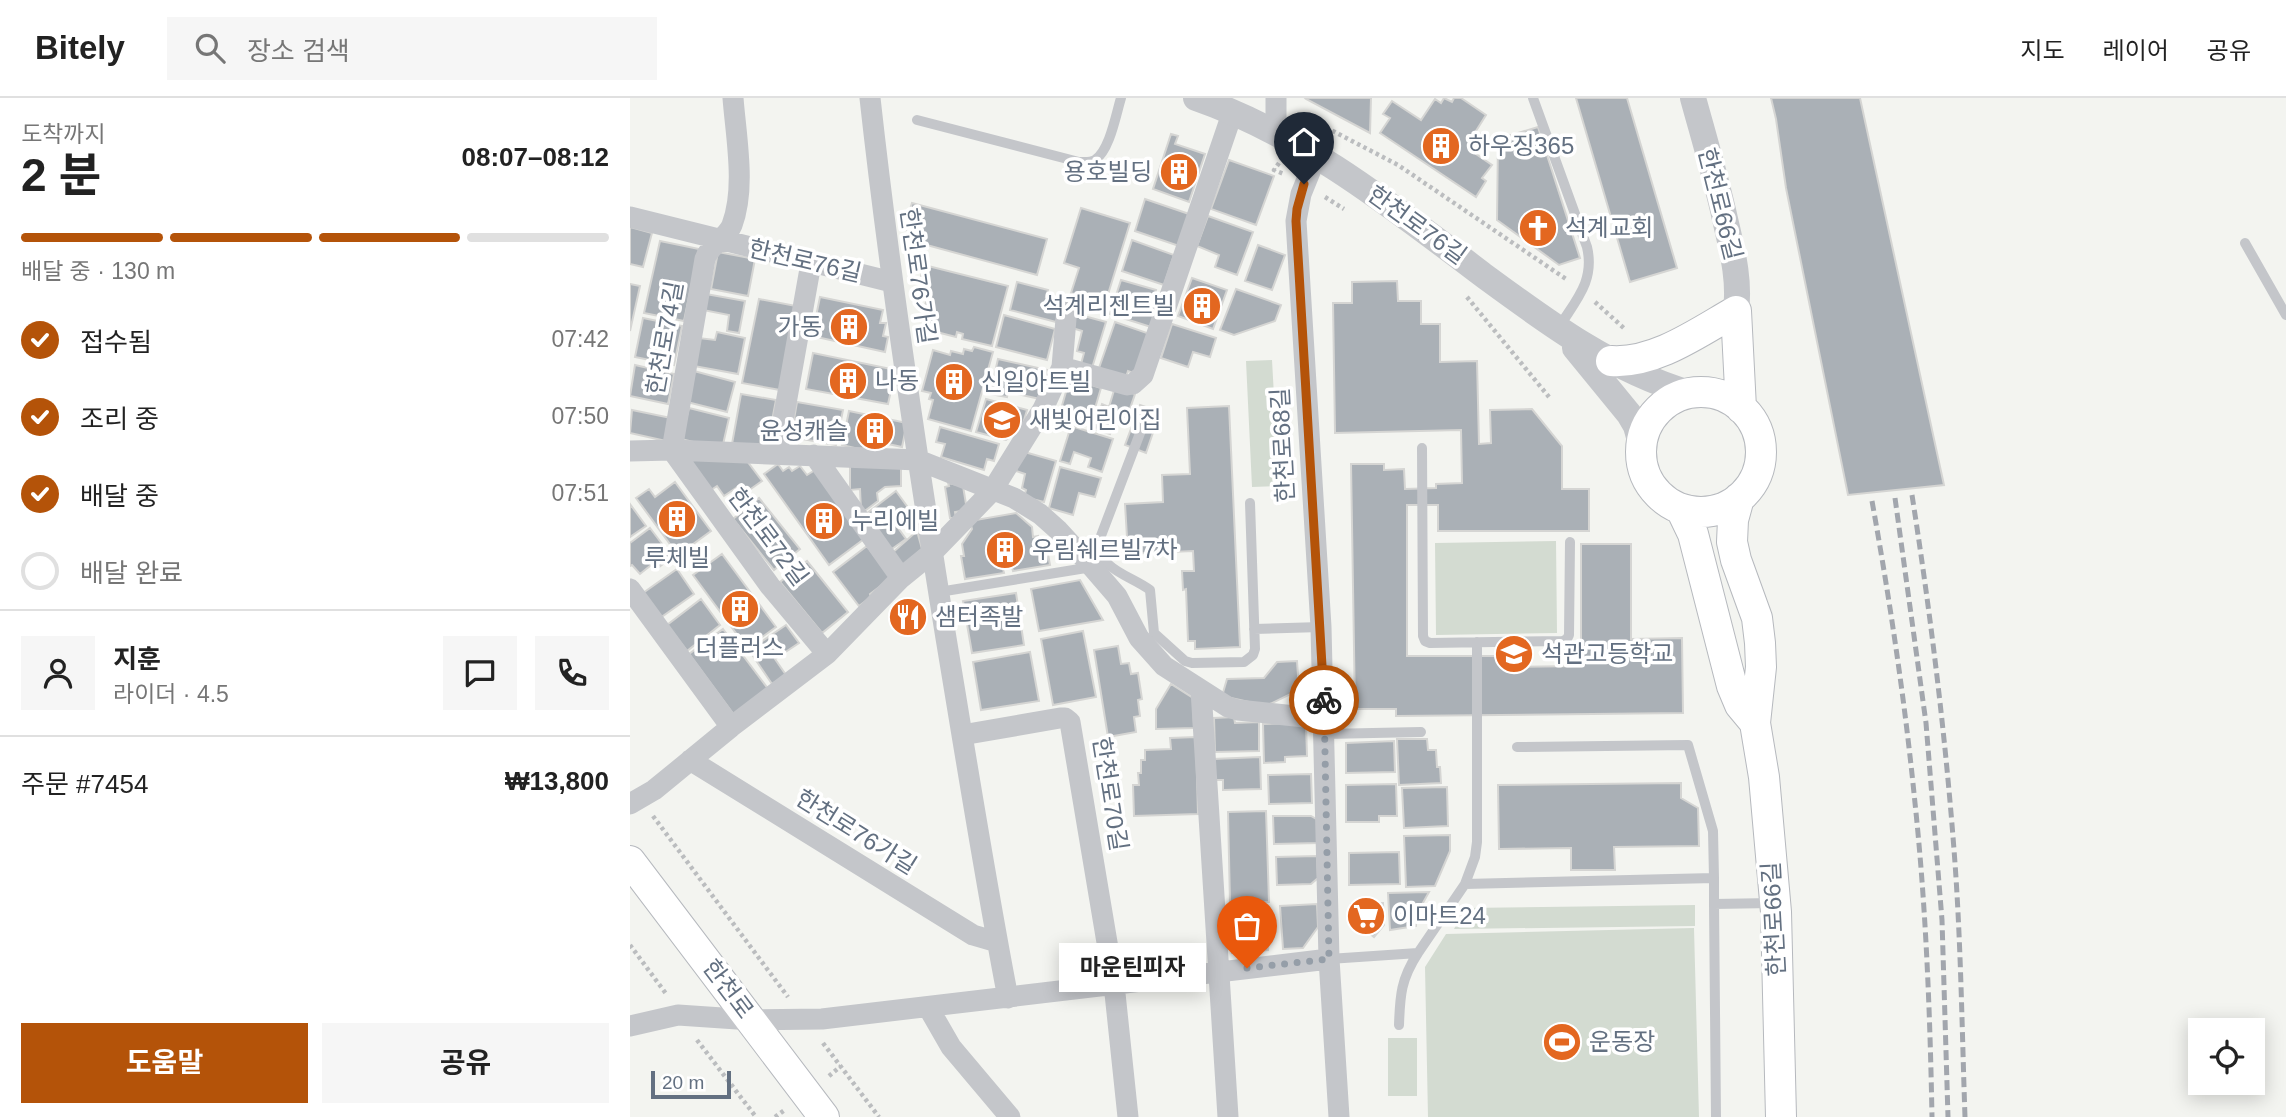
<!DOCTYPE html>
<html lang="ko">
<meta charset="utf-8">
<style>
:root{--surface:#fff;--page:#f6f6f6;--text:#222;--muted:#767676;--line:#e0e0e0;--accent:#b45309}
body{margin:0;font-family:Helvetica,"Noto Sans KR",sans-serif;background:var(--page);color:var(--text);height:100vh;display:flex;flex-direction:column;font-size:26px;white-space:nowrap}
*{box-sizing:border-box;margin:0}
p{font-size:23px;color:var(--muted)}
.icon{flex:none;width:38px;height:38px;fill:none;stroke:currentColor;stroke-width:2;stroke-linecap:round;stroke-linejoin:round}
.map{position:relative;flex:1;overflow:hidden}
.side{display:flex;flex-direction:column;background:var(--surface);width:630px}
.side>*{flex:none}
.tools{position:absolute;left:1558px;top:920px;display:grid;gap:14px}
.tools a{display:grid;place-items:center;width:77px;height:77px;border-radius:0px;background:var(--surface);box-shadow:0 4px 18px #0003;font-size:35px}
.scale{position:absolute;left:21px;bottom:18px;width:80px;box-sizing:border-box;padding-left:7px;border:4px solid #637081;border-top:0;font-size:19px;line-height:24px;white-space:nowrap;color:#637081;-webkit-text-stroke:5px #fff;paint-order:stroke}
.pin{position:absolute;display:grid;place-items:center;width:60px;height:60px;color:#fff;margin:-72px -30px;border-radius:50% 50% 50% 0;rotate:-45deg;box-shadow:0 0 7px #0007}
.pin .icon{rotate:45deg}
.courier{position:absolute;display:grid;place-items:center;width:70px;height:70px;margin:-35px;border:5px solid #b45309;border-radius:50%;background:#fff;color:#222;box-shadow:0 2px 9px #0007}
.bubble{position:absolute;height:49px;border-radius:0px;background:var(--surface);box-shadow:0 4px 18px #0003;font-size:23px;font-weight:700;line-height:49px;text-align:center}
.head em{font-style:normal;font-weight:700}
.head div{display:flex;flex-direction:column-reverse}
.head{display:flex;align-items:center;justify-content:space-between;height:119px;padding:0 21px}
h1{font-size:46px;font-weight:700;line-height:52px}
.bar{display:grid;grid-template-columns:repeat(4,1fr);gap:10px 7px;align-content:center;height:84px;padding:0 21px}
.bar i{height:9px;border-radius:5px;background:var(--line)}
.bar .active{background:var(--accent)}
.bar p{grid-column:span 4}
.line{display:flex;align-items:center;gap:18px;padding:0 21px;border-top:2px solid var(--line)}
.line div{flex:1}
.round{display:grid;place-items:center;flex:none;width:74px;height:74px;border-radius:0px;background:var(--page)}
ol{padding:0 21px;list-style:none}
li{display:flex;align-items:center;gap:21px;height:77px}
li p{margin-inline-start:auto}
li .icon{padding:7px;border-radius:50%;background:var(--accent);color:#fff;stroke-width:4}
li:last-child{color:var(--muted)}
li i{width:38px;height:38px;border:4px solid var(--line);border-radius:50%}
.cta{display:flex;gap:14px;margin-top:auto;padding:14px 21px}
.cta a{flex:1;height:80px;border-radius:0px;background:var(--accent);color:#fff;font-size:28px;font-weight:700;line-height:80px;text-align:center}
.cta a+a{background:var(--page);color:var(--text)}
header{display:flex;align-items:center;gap:42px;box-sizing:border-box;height:98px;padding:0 35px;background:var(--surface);border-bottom:2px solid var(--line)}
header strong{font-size:33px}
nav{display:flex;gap:38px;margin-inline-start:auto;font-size:24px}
.search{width:490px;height:63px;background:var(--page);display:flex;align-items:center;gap:18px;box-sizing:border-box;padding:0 24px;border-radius:0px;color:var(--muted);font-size:26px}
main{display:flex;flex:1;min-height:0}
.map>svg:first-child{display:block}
.green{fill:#d3dbd1}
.building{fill:#aab0b6;stroke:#d5d5d3;stroke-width:2;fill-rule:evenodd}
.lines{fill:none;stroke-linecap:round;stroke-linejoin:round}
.secondary-casing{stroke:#b6b9be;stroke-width:32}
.path{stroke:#bbbdbf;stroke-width:4.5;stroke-dasharray:3.5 3.5;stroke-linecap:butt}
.service{stroke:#c4c6ca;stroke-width:10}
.minor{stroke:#c4c6ca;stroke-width:21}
.tertiary{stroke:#c4c6ca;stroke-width:26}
.secondary{stroke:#fff;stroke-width:30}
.rail{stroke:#a2a6ad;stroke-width:5;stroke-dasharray:10 5;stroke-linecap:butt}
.done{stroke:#959ea8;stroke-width:7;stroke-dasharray:0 12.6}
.route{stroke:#b45309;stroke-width:9}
.labels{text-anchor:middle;stroke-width:7;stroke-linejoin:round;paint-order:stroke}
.poi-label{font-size:24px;fill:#637081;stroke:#fff;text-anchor:start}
.street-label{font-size:24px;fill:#637081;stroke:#fff}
</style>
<header>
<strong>Bitely</strong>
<div class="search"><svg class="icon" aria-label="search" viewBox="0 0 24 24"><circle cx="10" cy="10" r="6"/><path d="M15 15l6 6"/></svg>장소 검색</div>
<nav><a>지도</a><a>레이어</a><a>공유</a></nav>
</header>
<main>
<section class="side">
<div class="head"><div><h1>2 분</h1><p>도착까지</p></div><em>08:07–08:12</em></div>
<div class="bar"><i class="active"></i><i class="active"></i><i class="active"></i><i></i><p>배달 중 · 130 m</p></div>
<ol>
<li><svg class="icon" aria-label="check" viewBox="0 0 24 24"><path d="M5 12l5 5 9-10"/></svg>접수됨<p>07:42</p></li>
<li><svg class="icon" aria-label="check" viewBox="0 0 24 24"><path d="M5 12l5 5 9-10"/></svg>조리 중<p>07:50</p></li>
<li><svg class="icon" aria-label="check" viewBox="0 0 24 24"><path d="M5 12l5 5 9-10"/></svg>배달 중<p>07:51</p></li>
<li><i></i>배달 완료</li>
</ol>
<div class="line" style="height:126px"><a class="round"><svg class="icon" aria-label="person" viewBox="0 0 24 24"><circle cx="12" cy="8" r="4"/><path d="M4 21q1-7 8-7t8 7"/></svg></a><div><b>지훈</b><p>라이더 · 4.5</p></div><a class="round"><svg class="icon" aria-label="chat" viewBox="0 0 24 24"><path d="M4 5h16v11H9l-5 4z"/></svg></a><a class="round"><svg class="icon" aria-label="phone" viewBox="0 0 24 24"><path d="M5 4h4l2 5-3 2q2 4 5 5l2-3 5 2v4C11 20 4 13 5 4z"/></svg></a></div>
<div class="line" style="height:91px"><div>주문 #7454</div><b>₩13,800</b></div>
<div class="cta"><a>도움말</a><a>공유</a></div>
</section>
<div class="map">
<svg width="1656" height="1019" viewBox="0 0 1656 1019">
<rect width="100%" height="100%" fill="#f3f4f0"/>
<!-- green -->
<path class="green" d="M642,262L649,388L622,389L616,263Z
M926,443L927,535L806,537L805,445Z
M1065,807V828L824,831L835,810Z
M1064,830L1069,1019H798L795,869L816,836Z
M758,940H787V998H758Z"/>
<!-- building -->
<path class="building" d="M675,0H741L740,35L676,1Z
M814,0L822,4L824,0H831L856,17L846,33L857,40L846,56L862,67L852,80L856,83L846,99L750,35L760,20L753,16L762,3L791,22L805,1L811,5Z
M946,0H997L1047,170L1000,184Z
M1141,0H1230L1314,387L1218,397L1156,90L1146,21Z
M908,29L950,160L929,167L867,122L868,41Z
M541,36L548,38L545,46L575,56L559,104L523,91Z
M599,62L644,78L626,127L581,111Z
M515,101L559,116L549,148L505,133Z
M282,105L417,141L407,177L282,143L284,134L274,131Z
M451,110L500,125L475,206L441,195L449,170L434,165Z
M578,118L623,134L607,177L585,169L589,157L567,148Z
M0,129L22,135L13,169L0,166Z
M502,142L544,157L534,187L492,173Z
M30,143L69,151L54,223L14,215Z
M628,147L655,157L642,192L615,183Z
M88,154L125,161L118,198L81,191Z
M294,167L378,188L362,248L332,241L333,236L327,234L326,239L295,231L298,221L292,220L297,200L286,198Z
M562,180L597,192L583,231L548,218Z
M491,182L526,192L524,199L530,201L521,229L480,216Z
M767,183L768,203H791V226H810V264L847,263L849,346L861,345L860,312L902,311L932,348V391H959V433H808V407H777V558H880V569L951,568V446H1001V541L1052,540L1053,615L766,618V611H725L721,366H754V372L774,371L775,391L806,390V386L832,385L831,332L705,335L703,205H722V184ZM969,554H996V561L969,562Z
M387,184L418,192L416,199L432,203L426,224L380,212Z
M0,186L10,188L0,233Z
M606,191L651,207L645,223L604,237L590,232Z
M76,196L115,203L109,235L97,233L99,217L73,212Z
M190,199L253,212L250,225H256L253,238L258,239L255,254L182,238Z
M129,201L166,208L150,292L112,285Z
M443,215L476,224L462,270L451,266L454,255L447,253L452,233L439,229Z
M374,217L425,231L417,262L366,249Z
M13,220L52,228L44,267L5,259Z
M485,224L520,236L506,276L498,273L496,279L469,270Z
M542,226L586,240L580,259L563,254L558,269L531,260Z
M87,234L115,240L108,276L64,268L69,240L85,242Z
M344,249L363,254L341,333L298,321L303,302L299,301L301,295L292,293L303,252L320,257L321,253L333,256L334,251L342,253Z
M183,255L261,271L258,287L262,288L258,306L176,291Z
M368,261L417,272L410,301L378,294L377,299L360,296Z
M5,267L44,276L38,306L0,298Z
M64,273L105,284L97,314L57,304Z
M440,280L471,290L460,327L429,318Z
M485,289L505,296L495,325L485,322L480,336L464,331L472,306L479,309Z
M111,296L146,302L141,328L134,327L129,351L102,346Z
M356,301L397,312L392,329L376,342L346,334Z
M167,304L213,312L206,347L161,339Z
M510,307L530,314L516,355L495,347Z
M599,308L610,549L565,551V543H558L556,491L553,492L552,473H564L563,453L498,456L495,406L533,404L532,377L560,376L557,310Z
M59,310L99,320L92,351L51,341Z
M2,312L41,320L36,343L0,335Z
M219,313L277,325L272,349L235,341L233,352L212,347Z
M441,328L483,341L472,374L458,369L461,360L444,354L440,366L430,363Z
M310,329L369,346L364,363L357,361L354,372L311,359L315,346L306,344Z
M391,353L426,363L414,404L394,399L396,392L392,390L395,376L386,373Z
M65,361L117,363L132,383L115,395L109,388L94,398L87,388L81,392L60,364Z
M148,366L153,373L159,369L162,373L170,368L177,377L185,372L234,441L199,467L134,376Z
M271,367V388L255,389L247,395L248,403L236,412H231L230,391L220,392V368Z
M430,369L471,380L465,399L449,395L443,417L419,410Z
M45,384L81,433L48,457L6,400L19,391L25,399Z
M318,385L333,388L337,412L325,414L326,420H320L315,389L319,388Z
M266,393L282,415L266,427L276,441L259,453L232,419Z
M129,400L170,451L144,472L103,421Z
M0,406L16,428L0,439Z
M386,415L402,429L403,439L408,438L410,446L416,445L420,467L383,473L382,469L377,470L373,471L374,475L335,481L331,458H334L332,446L342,431L340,423Z
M20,430L42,459L29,469L25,464L10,476L2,467L0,468V445Z
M287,433L292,451L272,469L261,456Z
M237,448L261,480L240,496L241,499L229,508L203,474Z
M92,456L146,529L117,550L63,477Z
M177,463L218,514L192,535L150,484Z
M47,471L64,496L30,520L13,495Z
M450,482L473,522L409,533L401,491Z
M386,495L394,547L342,555L333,503Z
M71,501L90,527L57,553L37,527Z
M156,527L169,545L145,561L156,577L142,586L119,552Z
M93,531L139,592L104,617L59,556Z
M453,533L466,599L423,607L411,541Z
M488,548L491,566L499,565L501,576L508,575L512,601L508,602L510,618L504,619L506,634L478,639L464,552Z
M400,554L409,603L351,612L343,564Z
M667,563L669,592L640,606H628L592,598L597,581L634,580L647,564Z
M541,586L563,600L564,630L526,631V611Z
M604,619L605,625L629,624V653L585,654L584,620Z
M676,625L677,658L655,659V664L634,665L633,626Z
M566,639L568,716L504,718L503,687H509L508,675H511V662H515V652L541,651L540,640Z
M767,641H797L798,652H806L807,669H810L811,685L769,687Z
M764,643L765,674L716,675V645Z
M630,659L631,691L593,692V682H583V661Z
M681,676L682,705L639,706L638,677Z
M1051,685V700L1068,710L1069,748L984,749L985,772H941V750L869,751L868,687Z
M766,686L767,718H749V724H716V687Z
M817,689L818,728L774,730L772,690Z
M636,713L639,804L600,805L598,714Z
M643,718H681L688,722V745L644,746Z
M820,737V753L805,788L776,789L774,738Z
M769,754L770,786L719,787V755Z
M687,758L688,780L681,786L647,787L646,759Z
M799,794L789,812H785L786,828L760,832L758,795Z
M753,805L754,827L744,839L722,821L721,806Z
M687,806L688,829L673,850L653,851L650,808Z
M636,832L638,852L602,855L600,835Z"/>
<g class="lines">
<!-- secondary casing -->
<g class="secondary-casing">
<path id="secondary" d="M1106,213L1111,310
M981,263C1025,266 1069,234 1106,213
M1011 354a60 60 0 1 1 120 0a60 60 0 1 1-120 0Z
M1109,400L1103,422L1102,444L1106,462L1127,520L1130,545L1131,569L1125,625L1134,679L1146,814L1151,1019
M1051,411L1063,436L1102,588L1110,607L1125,625
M0,763L194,1019"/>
</g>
<!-- path -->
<path class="path" d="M678,23L680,21L768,67L936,181
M649,65L644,72L654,76
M695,99L714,111
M837,199L919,299
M965,204L996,232
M23,718L158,899
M0,847L37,897
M67,942L126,1019
M193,945L249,1019
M199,978L211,968
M145,1019L156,1011"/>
<!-- service -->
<path class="service" d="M903,0L957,149C965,183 946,202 929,229
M287,22L449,64C454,64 460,65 465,62C480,52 486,16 491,0
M1615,145L1656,217
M515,322L469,443C468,472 500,477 520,492L524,535L555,563L562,565L614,564L623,557L625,551L620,405
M792,350L793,538L795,543L800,545L933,543L937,541L939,537L940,444
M309,494L462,469
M624,531L691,529
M695,636L791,634
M887,649L1058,647L1083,733L1084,780
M835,786L1084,780V806L1142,805
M1084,806L1086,1019
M699,861L788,855L835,786L845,759L847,744V544
M769,927C770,897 771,881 788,855"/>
<!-- minor -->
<path class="minor" d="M103,0C106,39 116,90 102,127C97,140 80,146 75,161L42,352L140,488L197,556
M240,0C260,181 287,360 316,540C336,660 355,781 378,900
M646,0V35
M686,59L671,96L666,123L691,529L699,861L709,1019
M0,119L262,184
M432,269L497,287L503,286L513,277L603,13
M0,353L42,352L288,362L384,400L410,416L428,432L462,469L487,498L509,540L534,568L598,609L608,612L694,621
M147,356L181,165
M184,357L271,480
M0,491L101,629
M571,592L598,1019
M332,637L430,620H435L440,624L484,886L498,1019
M60,662L343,837L367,844
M0,706L24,692L101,629L197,556L271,480L303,454L362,393L413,311L432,269L437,209
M298,909L321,949L380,1019
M0,928L48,917L122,922L192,921L699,861"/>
<!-- tertiary -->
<path class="tertiary" d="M566,0C673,37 763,109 853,177C917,224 981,272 1059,295
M1063,0C1074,40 1086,80 1095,121C1102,152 1110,181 1106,213
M945,250L999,316L1006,328L1011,346"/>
<!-- secondary -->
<use href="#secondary" class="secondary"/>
<!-- rail -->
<path class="rail" d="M1282,397C1301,519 1316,642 1325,765C1331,849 1332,934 1335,1019
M1265,400L1296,625L1312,822L1318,1019
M1242,403C1260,503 1275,604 1285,705C1296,809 1300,914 1302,1019"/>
</g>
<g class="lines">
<!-- done -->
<path class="done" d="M617,870L699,861L694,602"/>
<!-- route -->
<path class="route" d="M674,86L667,111L666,123L694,602"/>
</g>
<!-- icons -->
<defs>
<g id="building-disc" transform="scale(2.0125)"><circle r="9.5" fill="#e36720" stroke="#fff"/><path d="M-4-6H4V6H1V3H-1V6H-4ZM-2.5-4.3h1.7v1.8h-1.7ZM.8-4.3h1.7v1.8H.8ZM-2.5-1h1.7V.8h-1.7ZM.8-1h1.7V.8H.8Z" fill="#fff"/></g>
<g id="church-disc" transform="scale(2.0125)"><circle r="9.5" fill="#e36720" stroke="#fff"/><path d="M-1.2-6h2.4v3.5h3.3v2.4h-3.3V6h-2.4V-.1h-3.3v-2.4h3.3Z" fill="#fff"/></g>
<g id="school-disc" transform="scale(2.0125)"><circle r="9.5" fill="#e36720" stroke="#fff"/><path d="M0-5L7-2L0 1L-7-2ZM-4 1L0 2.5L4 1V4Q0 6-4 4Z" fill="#fff"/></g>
<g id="restaurant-disc" transform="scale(2.0125)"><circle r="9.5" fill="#e36720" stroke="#fff"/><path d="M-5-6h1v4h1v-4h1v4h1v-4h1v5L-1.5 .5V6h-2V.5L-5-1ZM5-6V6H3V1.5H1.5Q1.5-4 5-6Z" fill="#fff"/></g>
<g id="supermarket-disc" transform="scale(2.0125)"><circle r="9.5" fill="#e36720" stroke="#fff"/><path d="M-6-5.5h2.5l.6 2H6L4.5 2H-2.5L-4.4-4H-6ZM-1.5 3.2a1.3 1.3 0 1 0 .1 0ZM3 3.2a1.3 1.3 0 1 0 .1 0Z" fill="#fff"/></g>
<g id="stadium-disc" transform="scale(2.0125)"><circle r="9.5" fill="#e36720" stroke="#fff"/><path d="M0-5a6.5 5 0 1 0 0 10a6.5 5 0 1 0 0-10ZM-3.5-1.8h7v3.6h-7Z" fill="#fff"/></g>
</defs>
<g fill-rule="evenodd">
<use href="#building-disc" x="811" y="48"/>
<use href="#building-disc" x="549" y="74"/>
<use href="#church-disc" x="908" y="130"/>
<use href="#building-disc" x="572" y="208"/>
<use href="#building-disc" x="219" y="229"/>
<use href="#building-disc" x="218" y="283"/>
<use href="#building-disc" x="324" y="284"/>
<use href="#school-disc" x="372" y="322"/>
<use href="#building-disc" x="245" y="333"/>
<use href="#building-disc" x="47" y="421"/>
<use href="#building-disc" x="194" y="423"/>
<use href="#building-disc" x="375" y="452"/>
<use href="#building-disc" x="110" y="511"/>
<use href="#restaurant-disc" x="278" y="519"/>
<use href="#school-disc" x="884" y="556"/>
<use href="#supermarket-disc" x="736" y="818"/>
<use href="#stadium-disc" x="932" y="944"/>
</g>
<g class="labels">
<!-- poi labels -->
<g class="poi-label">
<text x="838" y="56">하우징365</text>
<text x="522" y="82" text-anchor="end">용호빌딩</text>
<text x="935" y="138">석계교회</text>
<text x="545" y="216" text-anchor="end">석계리젠트빌</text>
<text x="192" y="237" text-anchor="end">가동</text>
<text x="245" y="291">나동</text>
<text x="351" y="292">신일아트빌</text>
<text x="399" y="330">새빛어린이집</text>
<text x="218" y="341" text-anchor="end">윤성캐슬</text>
<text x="221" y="431">누리에빌</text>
<text x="402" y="460">우림쉐르빌7차</text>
<text x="47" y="468" text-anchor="middle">루체빌</text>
<text x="305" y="527">샘터족발</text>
<text x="110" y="558" text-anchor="middle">더플러스</text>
<text x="911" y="564">석관고등학교</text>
<text x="763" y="826">이마트24</text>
<text x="959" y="952">운동장</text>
</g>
<!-- street labels -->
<g class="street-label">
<text transform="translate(1090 106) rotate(76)" y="8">한천로66길</text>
<text transform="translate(787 127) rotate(36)" y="8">한천로76길</text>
<text transform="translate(175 163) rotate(13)" y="8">한천로76길</text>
<text transform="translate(288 178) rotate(82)" y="8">한천로76가길</text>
<text transform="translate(35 240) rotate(-80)" y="8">한천로74길</text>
<text transform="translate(653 347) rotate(-93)" y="8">한천로68길</text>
<text transform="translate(138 439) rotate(53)" y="8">한천로72길</text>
<text transform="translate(480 696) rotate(81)" y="8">한천로70길</text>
<text transform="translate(226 734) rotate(32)" y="8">한천로76가길</text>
<text transform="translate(1144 821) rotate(-93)" y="8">한천로66길</text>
<text transform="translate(98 891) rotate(53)" y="8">한천로</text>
</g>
</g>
</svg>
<div class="tools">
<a><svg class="icon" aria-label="locate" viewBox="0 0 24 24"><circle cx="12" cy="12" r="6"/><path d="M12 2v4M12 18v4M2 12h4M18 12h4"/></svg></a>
</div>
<div class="scale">20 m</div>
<div class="pin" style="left:617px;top:870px;background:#ea580c"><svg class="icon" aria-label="bag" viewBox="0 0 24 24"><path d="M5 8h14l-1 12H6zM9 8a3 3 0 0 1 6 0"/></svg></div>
<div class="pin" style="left:674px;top:86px;background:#1f2937"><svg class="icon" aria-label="home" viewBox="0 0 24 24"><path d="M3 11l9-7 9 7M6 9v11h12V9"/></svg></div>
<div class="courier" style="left:694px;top:602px"><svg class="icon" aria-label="bike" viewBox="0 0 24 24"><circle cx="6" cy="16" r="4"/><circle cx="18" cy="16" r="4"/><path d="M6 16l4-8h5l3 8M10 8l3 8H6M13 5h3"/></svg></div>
<div class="bubble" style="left:429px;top:845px;width:147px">마운틴피자</div>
</div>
</main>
